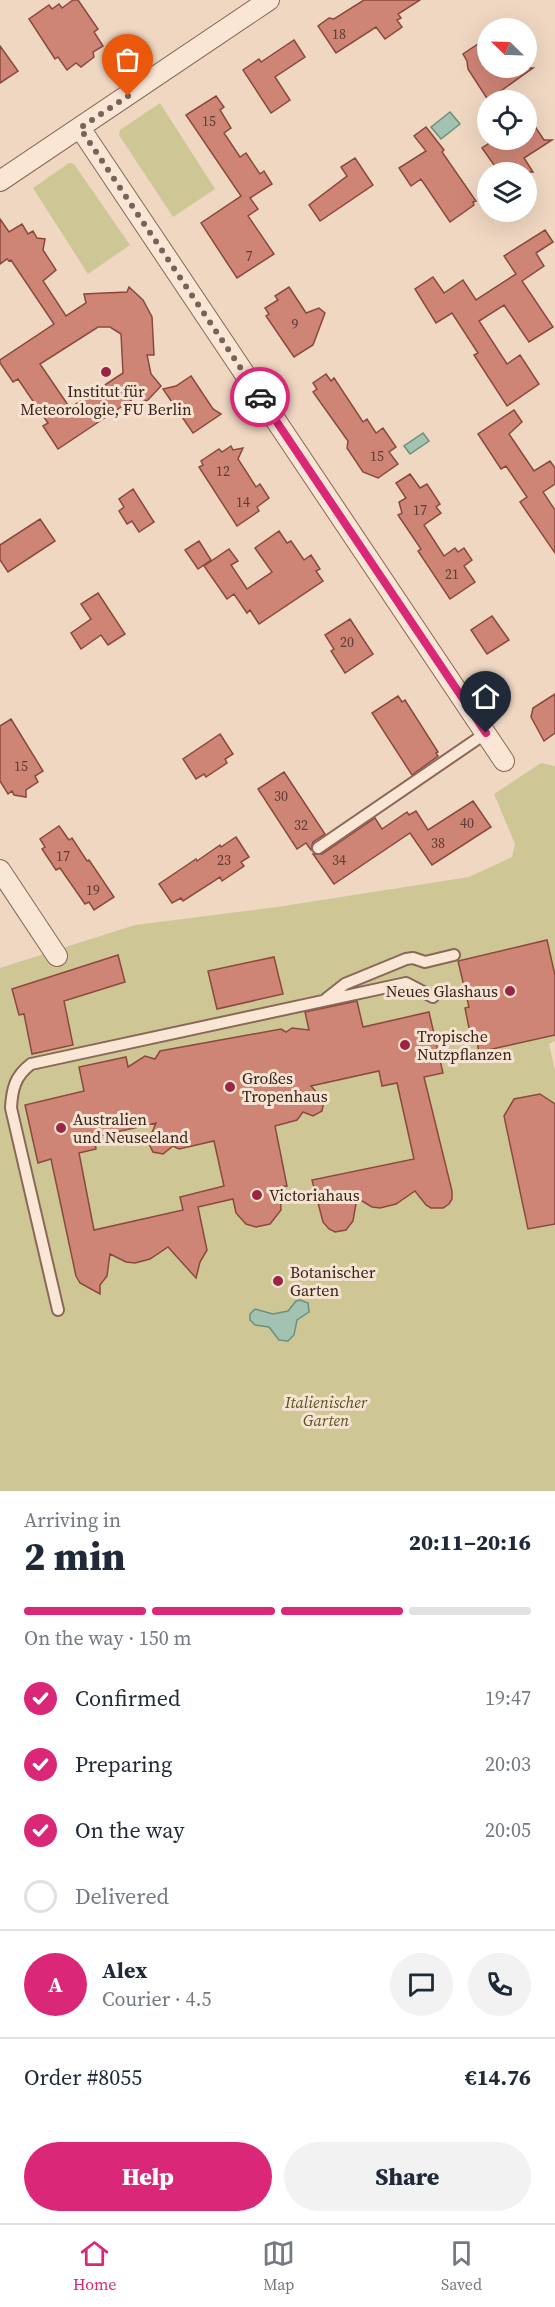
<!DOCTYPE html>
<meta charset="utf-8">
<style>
:root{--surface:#fff;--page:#f2f2f3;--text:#1f2937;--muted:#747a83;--line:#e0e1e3;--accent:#db2777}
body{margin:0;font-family:"Source Serif 4",serif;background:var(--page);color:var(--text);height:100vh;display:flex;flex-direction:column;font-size:22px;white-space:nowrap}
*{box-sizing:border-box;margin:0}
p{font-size:20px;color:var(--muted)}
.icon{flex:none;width:33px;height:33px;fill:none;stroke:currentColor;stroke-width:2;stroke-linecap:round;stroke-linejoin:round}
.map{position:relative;height:1491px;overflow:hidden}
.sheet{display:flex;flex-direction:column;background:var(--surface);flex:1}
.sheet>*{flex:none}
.needle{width:39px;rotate:293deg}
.tools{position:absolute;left:477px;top:18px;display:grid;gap:12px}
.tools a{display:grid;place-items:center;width:60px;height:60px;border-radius:50%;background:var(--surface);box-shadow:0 6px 24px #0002;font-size:30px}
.pin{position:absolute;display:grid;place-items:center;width:51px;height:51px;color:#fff;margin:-62px -26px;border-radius:50% 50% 50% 0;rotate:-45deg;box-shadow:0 0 6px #0007}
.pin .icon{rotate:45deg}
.courier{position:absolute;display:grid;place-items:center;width:60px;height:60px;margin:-30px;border:4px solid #db2777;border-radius:50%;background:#fff;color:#222;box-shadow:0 2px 8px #0007}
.headline em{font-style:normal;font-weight:800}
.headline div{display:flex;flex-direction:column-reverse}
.headline{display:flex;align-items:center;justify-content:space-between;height:102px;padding:0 24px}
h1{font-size:39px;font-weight:800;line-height:45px}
.bar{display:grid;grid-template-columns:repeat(4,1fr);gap:9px 6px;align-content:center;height:72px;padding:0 24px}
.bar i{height:8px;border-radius:4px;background:var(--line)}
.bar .selected{background:var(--accent)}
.bar p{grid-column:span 4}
.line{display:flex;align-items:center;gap:15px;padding:0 24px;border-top:2px solid var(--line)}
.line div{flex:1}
.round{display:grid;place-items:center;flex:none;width:63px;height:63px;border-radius:32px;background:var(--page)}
ol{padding:0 24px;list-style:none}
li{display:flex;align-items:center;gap:18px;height:66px}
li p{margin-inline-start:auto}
li .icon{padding:6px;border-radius:50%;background:var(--accent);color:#fff;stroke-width:4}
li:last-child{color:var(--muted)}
li i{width:33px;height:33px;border:3px solid var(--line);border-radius:50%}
.primary-button{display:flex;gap:12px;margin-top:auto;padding:12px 24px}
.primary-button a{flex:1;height:69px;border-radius:36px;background:var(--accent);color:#fff;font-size:24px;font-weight:800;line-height:69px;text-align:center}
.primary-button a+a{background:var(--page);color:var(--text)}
.dock{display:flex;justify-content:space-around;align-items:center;height:84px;border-top:2px solid var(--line);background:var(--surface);font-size:16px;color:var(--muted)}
.dock a{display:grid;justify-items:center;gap:3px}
.dock .selected{color:var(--accent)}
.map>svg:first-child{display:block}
.green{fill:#cec795}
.water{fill:#a4c2b2;stroke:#6b907e;stroke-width:1.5}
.building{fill:#cf8576;stroke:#8a493d;stroke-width:1.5;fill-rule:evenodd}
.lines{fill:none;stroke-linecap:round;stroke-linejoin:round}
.lane-casing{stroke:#8a6758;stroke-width:14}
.street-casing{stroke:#8a6758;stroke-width:22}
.lane{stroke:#fae6d5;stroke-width:10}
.street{stroke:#fae6d5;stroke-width:20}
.done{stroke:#796357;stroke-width:6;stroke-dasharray:0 10.8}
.route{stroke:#db2777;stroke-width:8}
.poi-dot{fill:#9b2644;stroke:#f6e3d2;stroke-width:2}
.labels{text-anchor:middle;stroke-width:6;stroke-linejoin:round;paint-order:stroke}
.number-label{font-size:14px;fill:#5e3c33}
.poi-label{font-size:16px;fill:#39241d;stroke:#f6e3d2;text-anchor:start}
.park-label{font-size:16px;font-style:italic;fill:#565623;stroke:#f6e3d2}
</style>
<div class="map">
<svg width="555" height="1491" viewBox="0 0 555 1491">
<rect width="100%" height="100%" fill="#efd7c2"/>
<!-- green -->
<path class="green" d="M160,103L215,189L173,217L119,135L120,130Z
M69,163L74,164L130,245L88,274L33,188Z
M541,763L555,766V1041L549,1044L555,1070V1491H0V968L135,925L277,907L469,877L512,857L515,844L494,794Z"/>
<!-- water -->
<path class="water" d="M450,112L460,124L441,139L431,127Z
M423,433L429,441L410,454L404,446Z
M300,1300L308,1303L309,1312L297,1320L294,1335L288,1341L279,1340L269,1327L255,1325L250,1320V1314L255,1309L273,1314L288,1311L296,1301Z"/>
<!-- building -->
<path class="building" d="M73,0H78L98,29L94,32L103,46L93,52L94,57L81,67L76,63L67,70L58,57L55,59L29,19L49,5L52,9L59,4L62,8Z
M364,0H420L398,14L401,18L397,20L402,27L385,39L376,27L336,53L318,26L329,18L334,19Z
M294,40L305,57L275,77L290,100L271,113L243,70L259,59L261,62Z
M478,44L482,49L488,46V68H533L488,100L468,69L467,61L463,54Z
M0,46L18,71L0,83Z
M216,96L224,107L220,110L231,128L224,133L240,157L246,153L260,174L264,171L272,184L250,198L258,209L248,216L274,254L237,278L201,223L241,196L186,115Z
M526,113L544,140H552L524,158L533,172H499L482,148L494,140H526Z
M426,127L444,150L442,152L476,201L473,202L474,205L450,222L421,179L411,186L399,168L426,151L414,136Z
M355,158L373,185L320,221L309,205L347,176L341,167Z
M0,219L9,232L22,224L28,234L33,231L37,238L45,239L43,250L56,270L43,281L66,316L86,303L84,294L127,292L129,287L143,300L152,317L154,355H147L151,374L161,386L147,401L136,397L58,449L43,426L48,423L18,379L13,382L0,363V360L54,324L11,260L9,261L7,259L0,264ZM98,327H110L121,334L123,373L70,408L40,364Z
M545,230L553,242L536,253L544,266L522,281L553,327L529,342L504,305L479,321L507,364L520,355L539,384L507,406L474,355L478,353L452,313L436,323L415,289L433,277L444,293L463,280L476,300L516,274L504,256Z
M289,287L306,313L319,308L325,313L313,345L294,357L266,316L269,314L265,308L278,300L275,296Z
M326,374L331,381L334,378L363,422L367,419L376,433L383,428L396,447L389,452L398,464L378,478L363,472L347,448L348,441L313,392L317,389L313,383Z
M191,376L213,409L221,414L193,433L163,389L176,386Z
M514,410L522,422L509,434L534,471L550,461L555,468V484L543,492L555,510V553L520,502L527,497L506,466L501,469L478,434Z
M231,446L233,450L243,448L238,459L256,487L260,484L269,498L257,507L259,511L237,526L199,467L203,465L201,461L219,449L222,452Z
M410,474L420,488L427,484L440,504L436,507L441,513L424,525L444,556L455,548L458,552L464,548L472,560L464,566L475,582L450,599L418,551L421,549L398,515L402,513L399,502L406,498L396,483Z
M133,489L154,522L139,532L132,521L127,524L119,511L124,507L119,499Z
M40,519L55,541L8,572L0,560V545Z
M279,531L287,543L291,541L304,560L311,555L320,569L316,571L323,581L259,624L250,610L247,613L234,594L227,599L204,566L229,549L238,561L231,565L247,589L272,572L255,548Z
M199,541L211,560L198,569L185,550Z
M98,593L125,634L108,645L101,635L81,649L71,633L91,619L81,604Z
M492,616L509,640L487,654L471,630Z
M350,619L373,654L345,673L331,651L334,649L325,635Z
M555,694V733L544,741L531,717L533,708Z
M398,696L402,702L405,700L438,752L436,753L438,756L412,775L372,713Z
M11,719L43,771L35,776L38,782L26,790V797L14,795L12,791L8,794L0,781V726Z
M220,734L233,754L225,759L227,763L206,777L204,774L196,779L183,759Z
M284,772L325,834L313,842L311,850L306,843L297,849L258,789Z
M473,801L491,827L432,865L410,833L334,884L313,854H322L375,818L382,829L407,812L409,815L416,811L428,830Z
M59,826L69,840L72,838L87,861L89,860L114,897L94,910L89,902L85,904L60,868L56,870L42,849L45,847L40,839Z
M236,837L249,857L241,862L244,866L222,881L220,877L183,901L181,898L172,903L159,884L196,859L197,861L220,845L221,847Z
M547,940L555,975V1035L479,1052L477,1041L472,1043L465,1008L469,1007L458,961Z
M118,955L125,982L64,1001L73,1045L32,1054L24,1014L19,1015L12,989Z
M274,957L283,994L217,1009L208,971Z
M357,1001L363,1027L429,1012L443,1073L424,1077L452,1191V1199L449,1204L443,1208H431L426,1205L415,1191L396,1204L380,1208L372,1207L357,1198L353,1221L346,1230L335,1232L329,1229L323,1222L312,1180L414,1159L397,1083L382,1086L379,1071L311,1086L324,1101L322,1111L313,1116L303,1112L297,1120L275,1126L287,1186L280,1187L281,1210L270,1224L256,1227L246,1224L236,1213L233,1199L198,1207L207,1250L200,1262L196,1278L168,1247L150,1259L135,1263L126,1262L110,1254L107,1276L100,1285V1294L80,1283L76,1276L51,1159L38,1163L25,1105L84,1091L79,1067L126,1057L128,1067L145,1056L155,1059L160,1051L281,1029L286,1032L292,1028L309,1030L305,1012ZM156,1123L148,1142L153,1152L163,1154L173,1146L179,1149L214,1141L224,1186L180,1197L183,1210L94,1230L79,1153L96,1149L94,1137Z
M540,1094L555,1104V1224L528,1229L504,1116L514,1099Z"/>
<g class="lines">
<!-- lane casing -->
<g class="lane-casing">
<path id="lane" d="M318,848L486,733
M326,999L345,984L406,959L413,958L425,962L454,955
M58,1310L11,1108C12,1089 15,1076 31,1064L406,983L433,997"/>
</g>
<!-- street casing -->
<g class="street-casing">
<path id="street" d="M80,128L504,761
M0,181L269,0
M0,870L57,956"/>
</g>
<!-- lane -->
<use href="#lane" class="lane"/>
<!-- street -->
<use href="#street" class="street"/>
</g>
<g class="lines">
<!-- done -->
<path class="done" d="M128,96L80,128L260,397"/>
<!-- route -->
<path class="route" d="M260,397L486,733"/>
</g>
<!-- markers -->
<g class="poi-dot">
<circle cx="106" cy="372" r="6"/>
<circle cx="510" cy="991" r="6"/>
<circle cx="405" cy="1045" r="6"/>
<circle cx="230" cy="1087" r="6"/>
<circle cx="61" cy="1128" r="6"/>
<circle cx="257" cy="1195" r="6"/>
<circle cx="278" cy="1281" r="6"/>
</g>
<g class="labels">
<!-- number labels -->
<g class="number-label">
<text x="339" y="39">18</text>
<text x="209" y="126">15</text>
<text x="249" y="261">7</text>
<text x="295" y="329">9</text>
<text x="377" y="461">15</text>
<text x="223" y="476">12</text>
<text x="243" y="507">14</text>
<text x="420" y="515">17</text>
<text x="452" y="579">21</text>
<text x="347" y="647">20</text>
<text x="21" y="771">15</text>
<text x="281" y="801">30</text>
<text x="467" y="828">40</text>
<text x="301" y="830">32</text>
<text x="438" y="848">38</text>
<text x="63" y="861">17</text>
<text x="224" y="865">23</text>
<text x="339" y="865">34</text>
<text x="93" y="895">19</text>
</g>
<!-- poi labels -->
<g class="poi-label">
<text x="106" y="397" text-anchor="middle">Institut für<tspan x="106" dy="18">Meteorologie, FU Berlin</tspan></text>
<text x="498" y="997" text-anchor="end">Neues Glashaus</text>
<text x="417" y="1042">Tropische<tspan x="417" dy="18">Nutzpflanzen</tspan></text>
<text x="242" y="1084">Großes<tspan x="242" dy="18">Tropenhaus</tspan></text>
<text x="73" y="1125">Australien<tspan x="73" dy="18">und Neuseeland</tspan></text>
<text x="269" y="1201">Victoriahaus</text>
<text x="290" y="1278">Botanischer<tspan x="290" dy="18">Garten</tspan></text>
</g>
<!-- park labels -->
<g class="park-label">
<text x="326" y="1408">Italienischer<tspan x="326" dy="18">Garten</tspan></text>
</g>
</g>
</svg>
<div class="tools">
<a><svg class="needle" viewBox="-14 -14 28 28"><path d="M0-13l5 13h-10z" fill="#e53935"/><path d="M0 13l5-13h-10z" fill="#747a83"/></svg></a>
<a><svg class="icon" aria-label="locate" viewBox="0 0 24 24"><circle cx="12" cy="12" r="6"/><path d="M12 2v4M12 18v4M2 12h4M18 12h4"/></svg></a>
<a><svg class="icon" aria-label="layers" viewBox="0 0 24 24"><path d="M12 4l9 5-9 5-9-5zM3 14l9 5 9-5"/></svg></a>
</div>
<div class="pin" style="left:128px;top:96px;background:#ea580c"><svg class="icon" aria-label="bag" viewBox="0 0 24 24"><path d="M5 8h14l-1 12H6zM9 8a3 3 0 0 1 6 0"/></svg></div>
<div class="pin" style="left:486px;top:733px;background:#1f2937"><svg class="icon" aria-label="home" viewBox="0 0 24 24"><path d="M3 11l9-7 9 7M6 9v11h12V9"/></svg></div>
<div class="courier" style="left:260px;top:397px"><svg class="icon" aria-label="car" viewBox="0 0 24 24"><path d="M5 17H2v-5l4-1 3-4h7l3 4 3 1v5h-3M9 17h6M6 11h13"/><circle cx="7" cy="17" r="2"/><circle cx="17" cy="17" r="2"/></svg></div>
</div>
<section class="sheet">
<div class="headline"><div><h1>2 min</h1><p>Arriving in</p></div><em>20:11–20:16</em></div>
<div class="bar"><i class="selected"></i><i class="selected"></i><i class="selected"></i><i></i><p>On the way · 150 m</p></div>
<ol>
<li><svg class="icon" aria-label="check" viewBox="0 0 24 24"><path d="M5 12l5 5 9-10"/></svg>Confirmed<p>19:47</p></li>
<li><svg class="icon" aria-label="check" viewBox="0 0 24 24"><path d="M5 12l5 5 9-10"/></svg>Preparing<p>20:03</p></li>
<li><svg class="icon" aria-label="check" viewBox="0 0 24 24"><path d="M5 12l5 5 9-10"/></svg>On the way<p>20:05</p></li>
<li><i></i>Delivered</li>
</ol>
<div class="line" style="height:108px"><b class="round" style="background:var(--accent);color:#fff">A</b><div><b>Alex</b><p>Courier · 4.5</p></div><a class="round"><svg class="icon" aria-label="chat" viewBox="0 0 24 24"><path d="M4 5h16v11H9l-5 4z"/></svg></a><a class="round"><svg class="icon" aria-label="phone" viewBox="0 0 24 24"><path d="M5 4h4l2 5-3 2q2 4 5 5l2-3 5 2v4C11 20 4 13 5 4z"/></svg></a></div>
<div class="line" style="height:78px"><div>Order #8055</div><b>€14.76</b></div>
<div class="primary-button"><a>Help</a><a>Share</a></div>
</section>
<nav class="dock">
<a class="selected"><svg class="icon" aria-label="home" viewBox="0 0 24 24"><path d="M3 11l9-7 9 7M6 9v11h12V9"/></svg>Home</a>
<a><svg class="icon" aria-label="map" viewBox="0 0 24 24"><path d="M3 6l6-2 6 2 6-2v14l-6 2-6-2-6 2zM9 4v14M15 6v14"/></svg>Map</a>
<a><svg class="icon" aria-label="saved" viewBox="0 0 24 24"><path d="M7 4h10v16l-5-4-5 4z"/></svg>Saved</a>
</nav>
